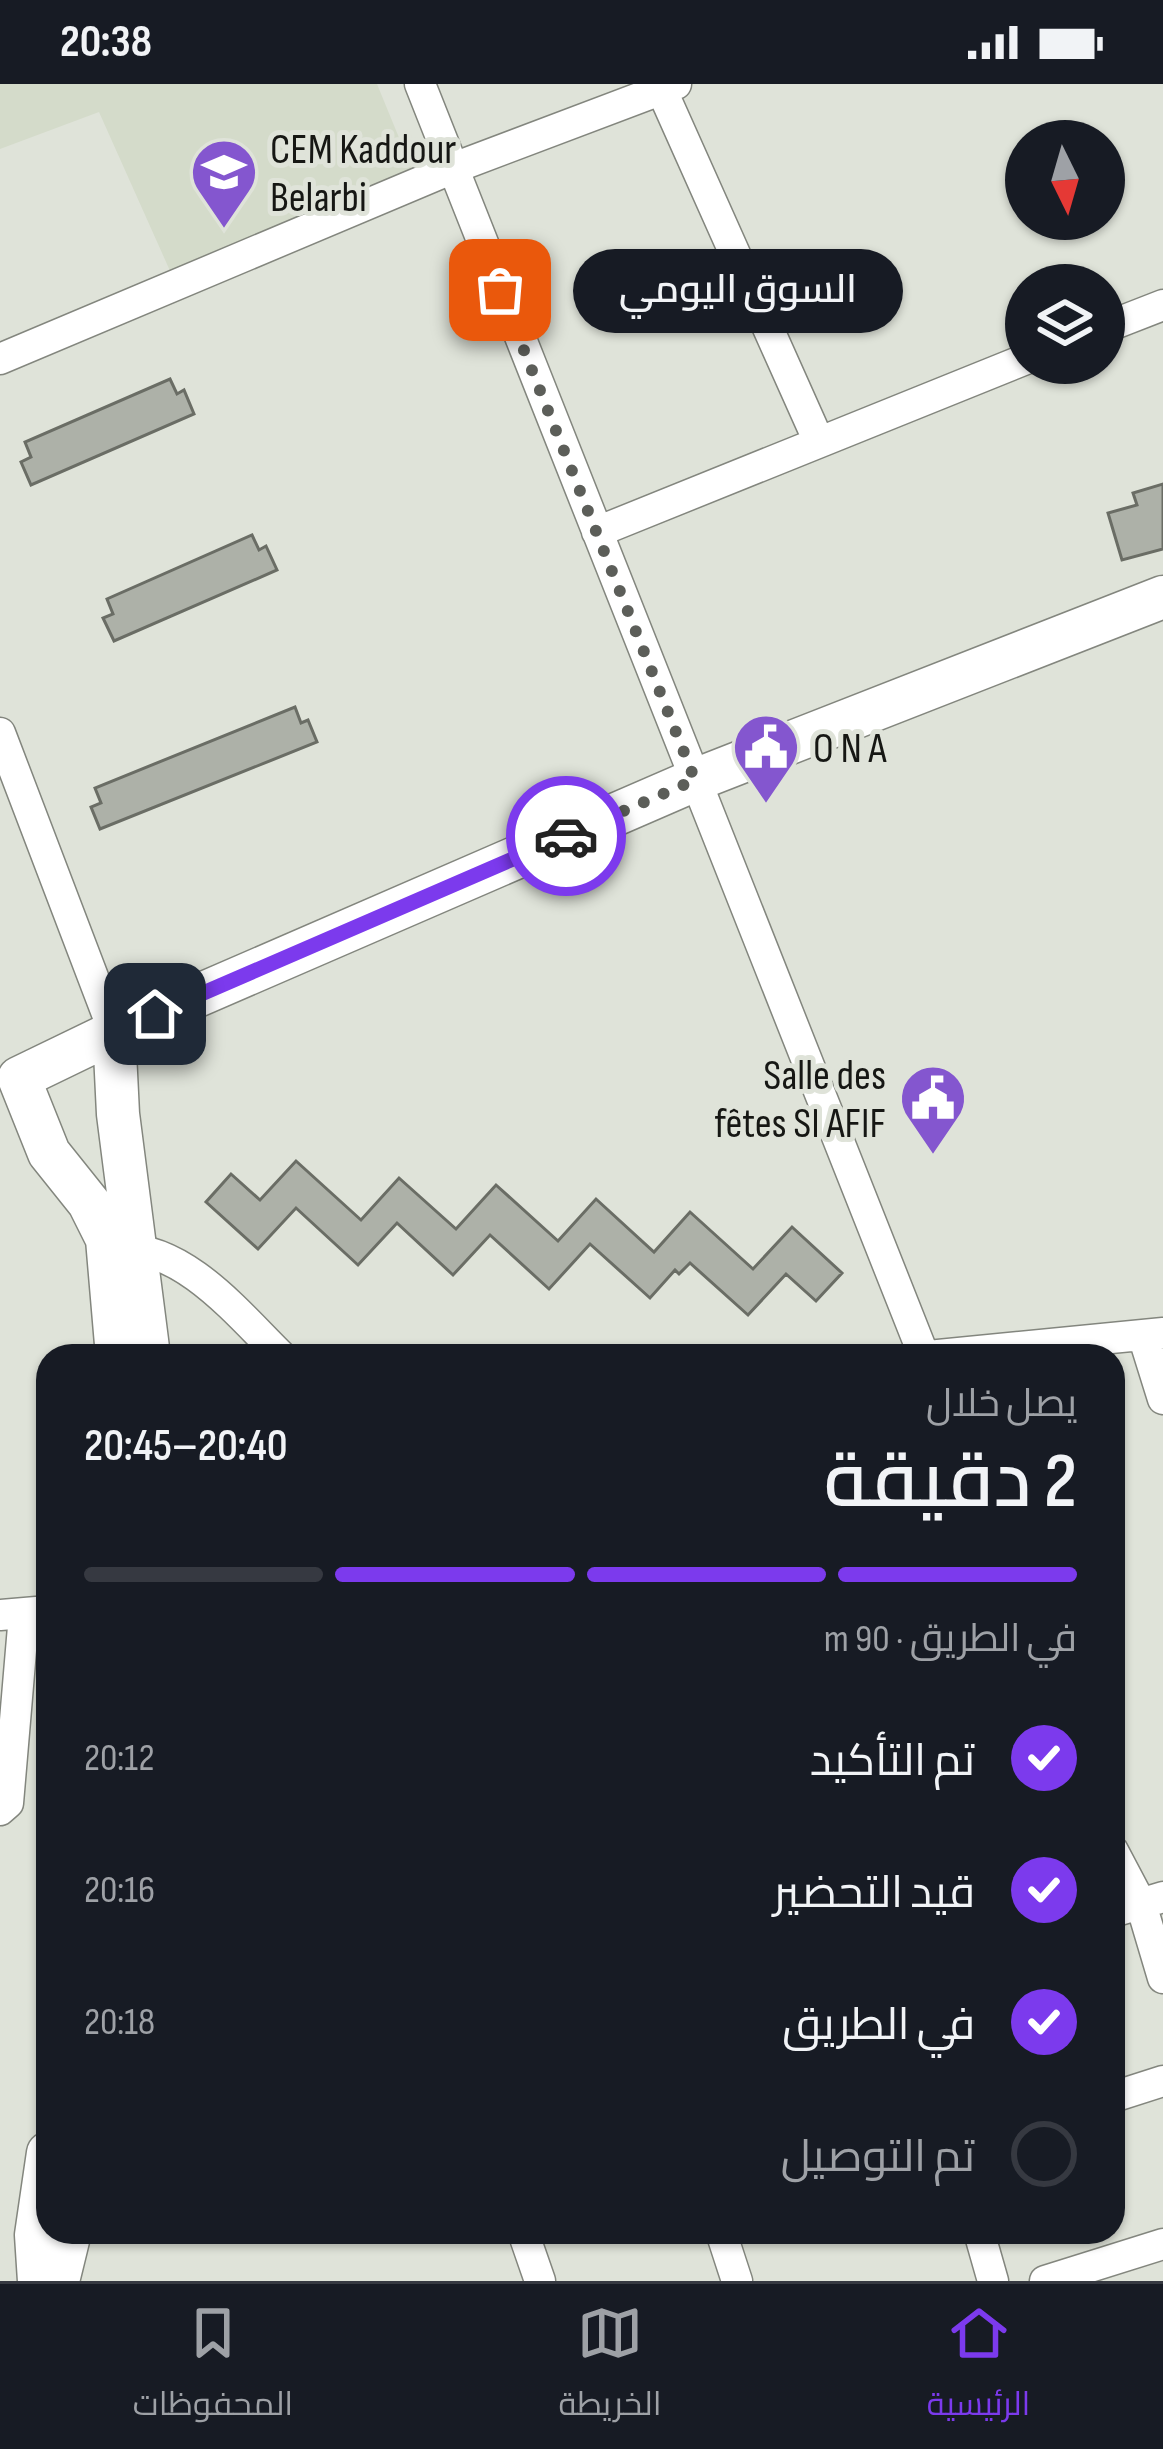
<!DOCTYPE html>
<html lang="ar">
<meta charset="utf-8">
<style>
:root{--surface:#171b24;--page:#20242c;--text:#f1f3f6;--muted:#9ea1a6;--line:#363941;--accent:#7c3aed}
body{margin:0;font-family:"Sofia Sans Condensed",Cairo,sans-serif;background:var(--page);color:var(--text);direction:rtl;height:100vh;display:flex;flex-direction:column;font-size:45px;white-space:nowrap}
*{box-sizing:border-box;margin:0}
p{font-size:39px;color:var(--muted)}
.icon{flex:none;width:66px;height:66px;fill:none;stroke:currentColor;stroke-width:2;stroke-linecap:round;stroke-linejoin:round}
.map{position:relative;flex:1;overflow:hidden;direction:ltr}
.side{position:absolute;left:36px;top:1260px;width:1089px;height:900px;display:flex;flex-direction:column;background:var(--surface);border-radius:36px;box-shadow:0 3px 9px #0004;direction:rtl}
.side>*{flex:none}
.needle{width:78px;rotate:175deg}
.buttons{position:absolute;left:1005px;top:36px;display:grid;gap:24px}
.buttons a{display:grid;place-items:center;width:120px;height:120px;border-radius:50%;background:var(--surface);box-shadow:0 3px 9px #0004;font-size:60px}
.pin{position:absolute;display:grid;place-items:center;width:102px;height:102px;color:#fff;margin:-51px;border-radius:24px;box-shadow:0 6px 18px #0006}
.courier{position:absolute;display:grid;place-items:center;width:120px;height:120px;margin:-60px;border:9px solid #7c3aed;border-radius:50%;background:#fff;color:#222;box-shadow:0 3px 15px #0007}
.bubble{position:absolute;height:84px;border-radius:42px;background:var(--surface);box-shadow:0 3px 9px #0004;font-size:39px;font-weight:600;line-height:84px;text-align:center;direction:rtl}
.headline em{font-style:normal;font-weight:600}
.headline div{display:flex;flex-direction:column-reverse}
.headline{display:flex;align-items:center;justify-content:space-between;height:204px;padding:0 48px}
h1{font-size:78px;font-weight:600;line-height:90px}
.bar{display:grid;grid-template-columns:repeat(4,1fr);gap:18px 12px;align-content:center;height:144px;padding:0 48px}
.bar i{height:15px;border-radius:9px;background:var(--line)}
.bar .active{background:var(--accent)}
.bar p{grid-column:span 4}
ol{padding:0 48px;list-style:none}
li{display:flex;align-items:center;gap:36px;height:132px}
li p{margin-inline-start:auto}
li .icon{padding:12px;border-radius:50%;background:var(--accent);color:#fff;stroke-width:4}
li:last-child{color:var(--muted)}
li i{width:66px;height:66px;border:6px solid var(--line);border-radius:50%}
.status{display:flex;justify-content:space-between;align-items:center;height:84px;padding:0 60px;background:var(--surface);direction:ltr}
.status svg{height:33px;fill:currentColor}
.tab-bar{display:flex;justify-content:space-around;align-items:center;height:168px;border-top:3px solid var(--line);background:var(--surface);font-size:33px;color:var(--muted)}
.tab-bar a{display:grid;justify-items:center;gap:6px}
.tab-bar .active{color:var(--accent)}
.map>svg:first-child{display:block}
.built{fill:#d4dbca}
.building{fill:#adb1a8;stroke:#6a6d65;stroke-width:3}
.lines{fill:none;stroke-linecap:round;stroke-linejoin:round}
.street-casing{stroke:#83867e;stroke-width:33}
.secondary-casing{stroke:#83867e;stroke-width:45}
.street{stroke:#fff;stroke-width:30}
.secondary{stroke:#fff;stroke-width:42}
.done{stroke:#5c5e59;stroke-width:12;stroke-dasharray:0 21.6}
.route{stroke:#7c3aed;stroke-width:15}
.labels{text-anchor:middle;stroke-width:10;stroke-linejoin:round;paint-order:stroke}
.poi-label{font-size:42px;fill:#161714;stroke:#dfe3d9;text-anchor:start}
</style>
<div class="status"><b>20:38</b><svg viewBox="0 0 49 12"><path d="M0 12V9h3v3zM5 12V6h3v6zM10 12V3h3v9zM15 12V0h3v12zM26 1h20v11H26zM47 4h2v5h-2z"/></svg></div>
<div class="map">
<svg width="1163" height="2197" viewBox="0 0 1163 2197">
<rect width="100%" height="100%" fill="#dfe3d9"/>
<!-- built -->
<path class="built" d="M0,0H377L416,95L175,198L99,28L0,65Z"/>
<!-- building -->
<path class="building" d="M170,295L177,310L184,306L194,330L31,401L21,378L31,373L25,358Z
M1163,400V465L1122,476L1108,429L1137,421L1133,409Z
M252,451L259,466L266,462L277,486L114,557L103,534L113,530L107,515Z
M295,623L301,639L308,636L317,658L100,745L91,723L101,719L95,704Z
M296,1077L361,1136L399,1094L456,1145L496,1101L558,1157L596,1115L654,1168L690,1128L753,1185L792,1143L842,1189L816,1217L786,1190L748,1231L690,1179L679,1190L675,1186L650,1214L590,1160L549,1205L490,1151L453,1191L397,1139L358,1181L296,1124L258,1165L206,1118L231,1090L260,1116Z"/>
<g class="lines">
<!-- street casing -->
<g class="street-casing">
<path id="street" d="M420,0L924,1272
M659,0L819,358
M1104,244L1163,221
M0,275L451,85L676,0
M597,448L1026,275
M0,649L114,948
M120,1165C184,1162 239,1231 281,1272
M1143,1251L1163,1315
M928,1272L1163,1249
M0,1531L48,1527
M0,1726L8,1719L24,1531
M1113,1767L1141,1820L1163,1894
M1113,1828L1163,1813
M1113,2013L1163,1997
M523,2148L540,2197
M721,2148L737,2197
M979,2148L993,2197
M1045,2197L1163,2160"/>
</g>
<!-- secondary casing -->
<g class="secondary-casing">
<path id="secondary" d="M114,948L118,1030L149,1272
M117,1272L107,1155L89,1119L49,1069L19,994L114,948L695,696L1163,513
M39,2197L36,2151L48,2069
M58,2197L70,2148"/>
</g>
<!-- street -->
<use href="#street" class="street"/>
<!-- secondary -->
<use href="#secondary" class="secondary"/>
</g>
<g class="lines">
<!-- done -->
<path class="done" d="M500,206L695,696L566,752"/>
<!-- route -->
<path class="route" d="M155,930L566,752"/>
</g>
<!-- icons -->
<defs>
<g id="school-pin" transform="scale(3.45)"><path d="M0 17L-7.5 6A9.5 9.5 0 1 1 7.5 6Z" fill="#8456cf" stroke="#dfe3d9"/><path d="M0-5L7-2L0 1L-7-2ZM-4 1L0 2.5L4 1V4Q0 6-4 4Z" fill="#fff"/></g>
<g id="civic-pin" transform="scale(3.45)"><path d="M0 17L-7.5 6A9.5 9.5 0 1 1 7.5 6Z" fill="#8456cf" stroke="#dfe3d9"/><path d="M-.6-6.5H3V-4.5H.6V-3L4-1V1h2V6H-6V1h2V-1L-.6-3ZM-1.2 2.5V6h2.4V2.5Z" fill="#fff"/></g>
</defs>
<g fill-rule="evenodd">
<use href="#school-pin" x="224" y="88"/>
<use href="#civic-pin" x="766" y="663"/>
<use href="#civic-pin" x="933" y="1014"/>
</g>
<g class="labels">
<!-- poi labels -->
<g class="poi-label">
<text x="270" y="79">CEM Kaddour<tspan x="270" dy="48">Belarbi</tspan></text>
<text x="813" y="678">O N A</text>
<text x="886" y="1005" text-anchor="end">Salle des<tspan x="886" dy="48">fêtes SI AFIF</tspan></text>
</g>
</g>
</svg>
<div class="buttons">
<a><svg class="needle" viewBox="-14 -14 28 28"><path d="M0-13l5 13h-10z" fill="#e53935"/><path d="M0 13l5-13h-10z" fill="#9ea1a6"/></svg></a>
<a><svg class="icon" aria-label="layers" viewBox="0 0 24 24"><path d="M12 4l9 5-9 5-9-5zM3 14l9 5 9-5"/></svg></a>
</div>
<div class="pin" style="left:500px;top:206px;background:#ea580c"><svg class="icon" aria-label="bag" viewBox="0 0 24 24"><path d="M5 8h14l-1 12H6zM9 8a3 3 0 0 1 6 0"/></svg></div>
<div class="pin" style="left:155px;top:930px;background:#1f2937"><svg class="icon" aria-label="home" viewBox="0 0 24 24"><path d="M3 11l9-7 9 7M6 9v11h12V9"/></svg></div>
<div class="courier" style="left:566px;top:752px"><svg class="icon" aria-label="car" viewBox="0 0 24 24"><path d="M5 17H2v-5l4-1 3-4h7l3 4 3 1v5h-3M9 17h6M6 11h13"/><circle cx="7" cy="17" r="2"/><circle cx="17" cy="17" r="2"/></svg></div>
<div class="bubble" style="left:573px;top:165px;width:330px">السوق اليومي</div>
<section class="side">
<div class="headline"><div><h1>2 دقيقة</h1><p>يصل خلال</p></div><em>20:40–20:45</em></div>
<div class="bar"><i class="active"></i><i class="active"></i><i class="active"></i><i></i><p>في الطريق · 90 m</p></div>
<ol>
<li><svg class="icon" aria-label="check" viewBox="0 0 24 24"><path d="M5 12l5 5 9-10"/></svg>تم التأكيد<p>20:12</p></li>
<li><svg class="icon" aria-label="check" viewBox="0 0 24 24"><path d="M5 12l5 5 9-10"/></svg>قيد التحضير<p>20:16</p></li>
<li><svg class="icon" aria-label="check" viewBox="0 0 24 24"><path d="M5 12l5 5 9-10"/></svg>في الطريق<p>20:18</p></li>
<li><i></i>تم التوصيل</li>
</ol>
</section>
</div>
<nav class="tab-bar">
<a class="active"><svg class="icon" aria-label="home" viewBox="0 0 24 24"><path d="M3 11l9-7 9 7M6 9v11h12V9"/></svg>الرئيسية</a>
<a><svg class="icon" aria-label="map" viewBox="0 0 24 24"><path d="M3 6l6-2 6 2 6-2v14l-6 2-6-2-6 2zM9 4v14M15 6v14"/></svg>الخريطة</a>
<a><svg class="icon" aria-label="saved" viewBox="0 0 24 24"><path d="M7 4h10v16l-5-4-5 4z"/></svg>المحفوظات</a>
</nav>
